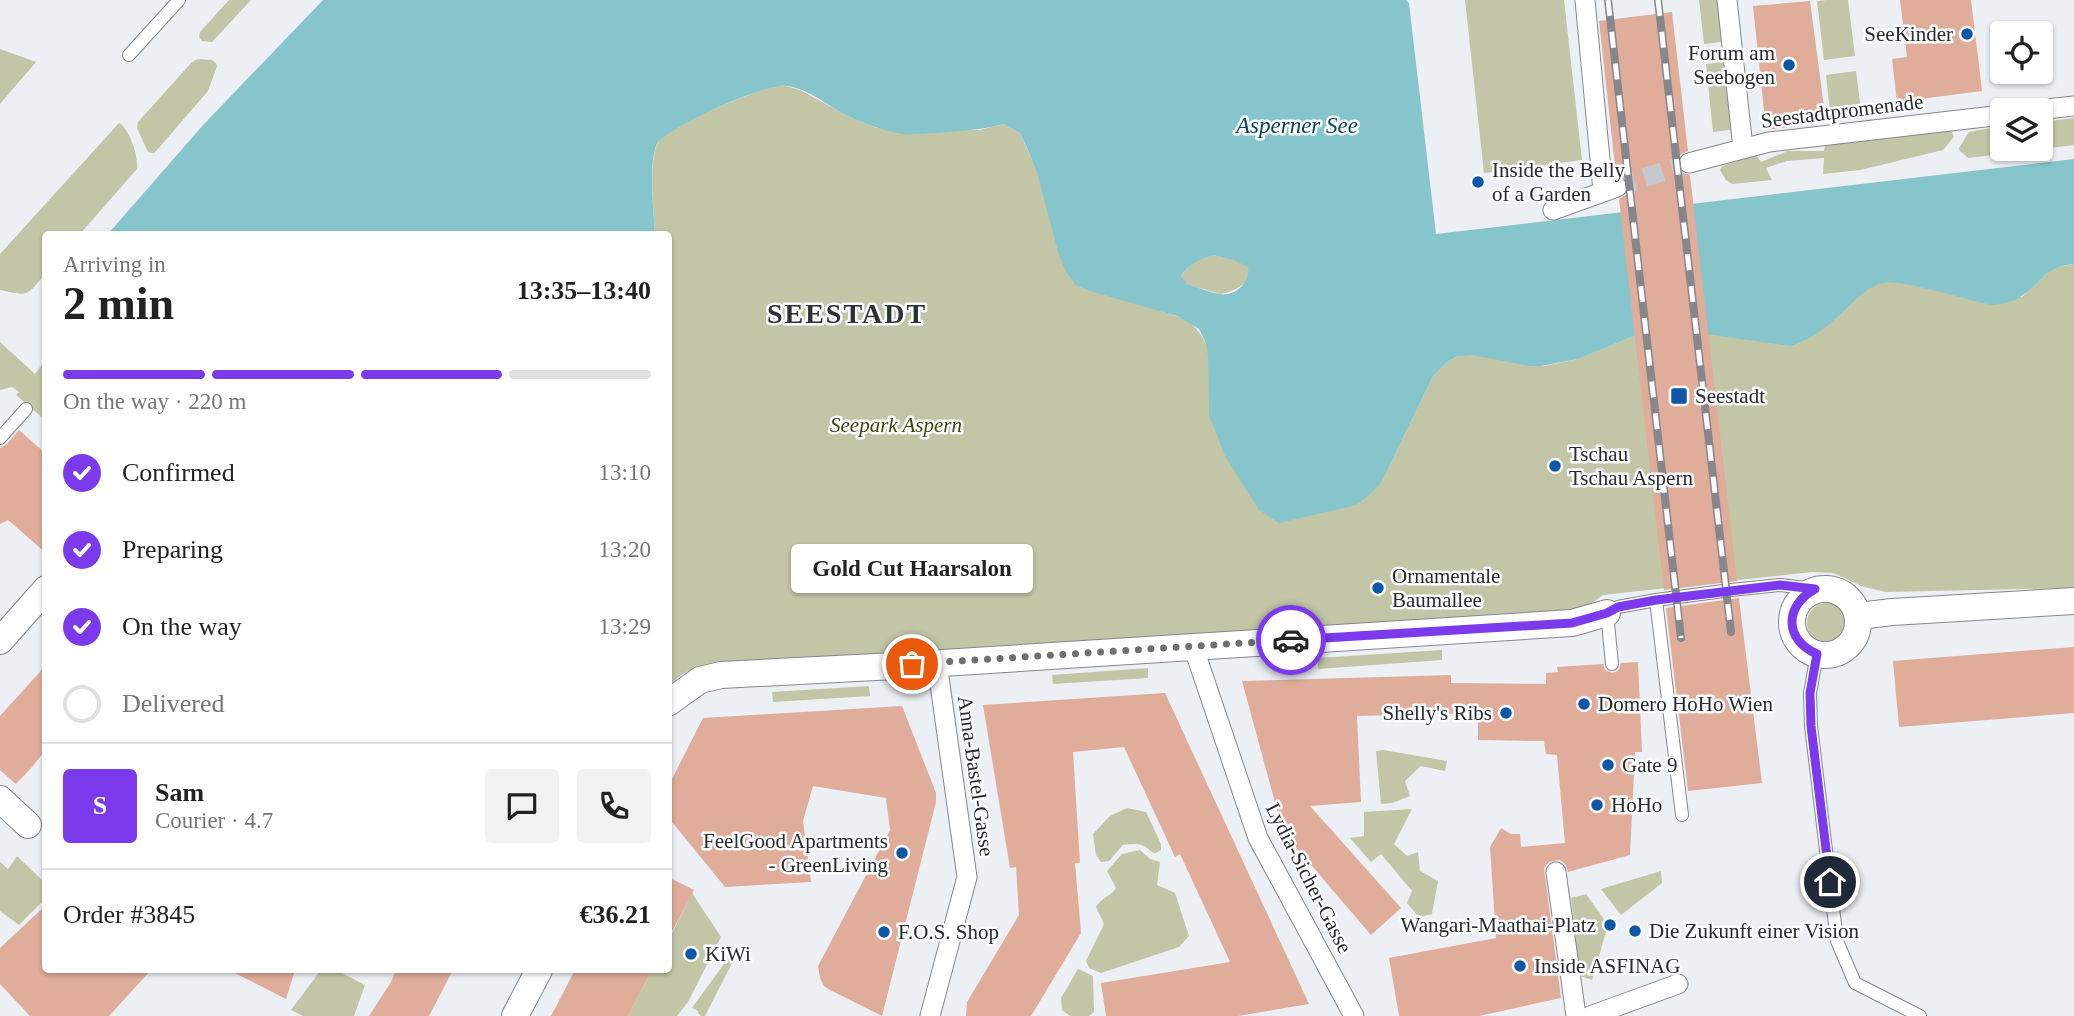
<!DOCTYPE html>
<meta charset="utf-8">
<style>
:root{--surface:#fff;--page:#f2f2f2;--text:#222;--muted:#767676;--line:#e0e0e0;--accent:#7c3aed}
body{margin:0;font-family:"Times New Roman",serif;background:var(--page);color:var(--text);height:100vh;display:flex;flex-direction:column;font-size:26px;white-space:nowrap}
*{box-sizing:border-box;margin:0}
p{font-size:23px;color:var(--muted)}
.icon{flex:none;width:38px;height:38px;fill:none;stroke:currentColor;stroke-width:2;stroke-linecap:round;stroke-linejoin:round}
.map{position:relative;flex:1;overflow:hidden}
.drawer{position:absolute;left:42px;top:231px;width:630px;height:742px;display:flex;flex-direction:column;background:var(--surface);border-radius:7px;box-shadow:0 2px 5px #0004}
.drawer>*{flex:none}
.controls{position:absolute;left:1990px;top:21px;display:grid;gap:14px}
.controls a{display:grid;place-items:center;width:63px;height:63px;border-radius:7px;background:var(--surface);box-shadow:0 2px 5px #0004;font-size:35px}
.pin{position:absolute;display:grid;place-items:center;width:60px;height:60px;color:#fff;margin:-30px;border:4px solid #fff;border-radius:50%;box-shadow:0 2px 7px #0007}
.courier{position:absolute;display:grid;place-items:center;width:70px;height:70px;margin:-35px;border:5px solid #7c3aed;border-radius:50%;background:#fff;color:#222;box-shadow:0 2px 9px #0007}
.bubble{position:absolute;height:49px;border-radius:7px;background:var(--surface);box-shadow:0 2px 5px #0004;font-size:23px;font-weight:600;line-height:49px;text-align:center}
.head em{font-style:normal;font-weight:600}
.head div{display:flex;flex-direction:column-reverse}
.head{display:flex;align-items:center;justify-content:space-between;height:119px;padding:0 21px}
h1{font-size:46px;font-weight:600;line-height:52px}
.bar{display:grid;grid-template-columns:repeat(4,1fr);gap:10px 7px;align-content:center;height:84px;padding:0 21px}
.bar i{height:9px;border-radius:5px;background:var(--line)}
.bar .selected{background:var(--accent)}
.bar p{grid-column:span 4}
.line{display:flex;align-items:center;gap:18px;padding:0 21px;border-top:2px solid var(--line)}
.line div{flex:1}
.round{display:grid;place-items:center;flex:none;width:74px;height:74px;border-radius:7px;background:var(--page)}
ol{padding:0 21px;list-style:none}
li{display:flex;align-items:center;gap:21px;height:77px}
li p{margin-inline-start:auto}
li .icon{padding:7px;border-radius:50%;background:var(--accent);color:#fff;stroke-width:4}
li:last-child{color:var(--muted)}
li i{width:38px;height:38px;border:4px solid var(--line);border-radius:50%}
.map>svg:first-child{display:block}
.green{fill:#c2c5a6}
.water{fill:#87c5cc;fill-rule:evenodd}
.building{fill:#dfad9a}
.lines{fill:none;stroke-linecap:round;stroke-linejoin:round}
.pedestrian-tunnel{stroke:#c5c8cc;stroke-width:19;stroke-dasharray:19 10;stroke-linecap:butt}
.service-casing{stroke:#84878b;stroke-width:14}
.pedestrian-casing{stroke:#84878b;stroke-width:21}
.minor-casing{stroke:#84878b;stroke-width:28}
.service{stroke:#fff;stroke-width:12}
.pedestrian{stroke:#fff;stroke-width:19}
.minor{stroke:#fff;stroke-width:26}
.rail-casing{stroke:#85878b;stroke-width:8}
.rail{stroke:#fbfcfe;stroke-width:5;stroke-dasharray:16;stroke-linecap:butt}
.done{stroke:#6d6f72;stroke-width:7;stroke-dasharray:0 12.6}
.route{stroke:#7c3aed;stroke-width:9}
.poi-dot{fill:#1056a6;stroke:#fbfcfe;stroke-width:2.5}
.labels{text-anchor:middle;stroke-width:5;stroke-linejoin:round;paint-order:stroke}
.poi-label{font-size:21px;fill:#292a2c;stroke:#fbfcfe;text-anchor:start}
.street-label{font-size:21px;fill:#292a2c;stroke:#fbfcfe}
.park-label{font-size:21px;font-style:italic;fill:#41440a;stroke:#fbfcfe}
.water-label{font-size:23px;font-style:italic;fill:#0c464b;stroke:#fbfcfe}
.district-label{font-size:28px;font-weight:bold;letter-spacing:2px;fill:#2d3034;stroke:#fbfcfe}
</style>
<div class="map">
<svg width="2074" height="1016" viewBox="0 0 2074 1016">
<rect width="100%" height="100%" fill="#eceff4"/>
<!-- green -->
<path class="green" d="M229,0H251L212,42L202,41L199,37L200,32Z
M1465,0H1564L1582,160L1484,173Z
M1699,0H1723L1728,41L1704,44Z
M1827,0H1848L1855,56L1824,60L1817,1Z
M0,49L36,62L0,104Z
M198,59L212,60L216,63L217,66L208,91L157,150L154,153L148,152L137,128L138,122L192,62Z
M1730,61L1738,129L1713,132L1706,64Z
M1856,71L1862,118L1831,121L1826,75Z
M773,86H786L800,90L850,117L876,128L979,130L1004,124L1020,133L1032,160L1163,312C1185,318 1195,323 1206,343L1389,467L1433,376L1447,362L1458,356L1466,347L1544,366L1578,359L1639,334L1877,272L2022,297L2053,268L2074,264V588L1886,592L1864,587L1833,573L1812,572L1603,595L1580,612L708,665C692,667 681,674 669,686L668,234H655C654,214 648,159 658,143C670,123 749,95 773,86Z
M2074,118V145L1968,158L1960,151L1959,148L1969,132L2002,126V149H2040L2041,122Z
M119,123C129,128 139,157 137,169L80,234H46L45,274C26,297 29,296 0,290V254Z
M1951,130L1954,137L1943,150L1860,170L1823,174L1824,158L1787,161L1766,168L1772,180L1732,184L1726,180L1720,170L1722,166L1756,155L1761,162L1788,151H1824L1825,144Z
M1212,255L1265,265C1252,277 1239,292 1220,294L1186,284L1181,276C1188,265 1201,259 1212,255Z
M0,342L35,374L45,360V420L16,395L19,392L12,387L0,390Z
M1807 623a20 20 0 1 1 40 0a20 20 0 1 1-40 0Z
M1442,650V660L1318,669V658Z
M1148,668V678L1053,684L1052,675Z
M869,686L870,696L773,702L772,692Z
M1383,750L1447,761L1445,771L1421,766L1405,781L1410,796L1392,803L1381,804L1376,751Z
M1127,808L1146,812L1161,844V850L1156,853C1150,853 1150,849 1144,846C1137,843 1130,844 1123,845L1109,861L1101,862L1096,855L1093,834L1110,816Z
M1412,809L1394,844L1407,856L1418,852L1420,871L1438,881L1432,914L1419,917L1407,903L1412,891L1381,854L1371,862L1350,838L1364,836V812Z
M1140,850L1150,859L1160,862L1157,885L1175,893L1189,936L1179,947L1101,973L1089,968L1086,961L1104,924L1096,907C1100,899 1111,896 1116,888L1107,871L1122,854Z
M17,856L46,884L45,899L19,925L0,911V862L8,869Z
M1661,871L1662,883L1621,915L1601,889Z
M692,893L721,937L688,1002L677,1016H628L652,970H668L669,939Z
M1586,894L1608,925L1592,980L1580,976L1571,898Z
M729,957L732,963L705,1016H701L698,1013V1011L692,1008Z
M1078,969L1093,976L1094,1012L1089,1016H1070L1062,1010L1061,998Z
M321,970H336L365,985L354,1016H303L291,1010Z"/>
<!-- water -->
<path class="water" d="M323,0H1406L1409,3L1436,234L2074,159V264C2044,267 2045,280 2023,295C2014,302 2002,304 1992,305C1970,301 1898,278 1882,283C1870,286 1859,296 1851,304C1831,323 1816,338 1790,346L1670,329L1639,334L1578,359L1541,366H1529L1472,355L1458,356L1447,362L1433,376L1389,467L1380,484L1368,496L1356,505L1279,523L1259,510L1225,456L1209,415L1208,355L1206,343L1199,329L1177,316L1090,291L1076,285L1066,272L1058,252L1037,172L1027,148L1020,133L1004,124C981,130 959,131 935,133C925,133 913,135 903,134C884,131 865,124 848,116C828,106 808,88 786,86C765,83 667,127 657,144C648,162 654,213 655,234H108L204,124ZM1213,255L1234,260L1248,267C1251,282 1235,297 1219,294C1209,292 1197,287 1187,284L1181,276C1188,265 1201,259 1213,255Z"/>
<!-- building -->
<path class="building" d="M1900,0H1971L1982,91L1897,102L1892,59L1907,57Z
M1810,1L1826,122L1766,130L1753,6Z
M1672,12L1688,151L1680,155L1677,165L1681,172L1690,175L1737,581L1664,590L1619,199L1627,194L1629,184L1624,177L1616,175L1599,21Z
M19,430L46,454V553L8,520L0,524V448L7,444Z
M1739,598L1762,783L1688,791L1666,608Z
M2074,647V713L1899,727L1893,661Z
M1638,662L1642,752H1635L1630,855L1568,872L1566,865L1560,860L1549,862L1544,868L1561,998L1479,1016H1399L1389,958L1496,938L1490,847L1501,828L1511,834H1520L1521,847L1565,843L1557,755L1546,754L1544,741L1478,740V713L1357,716L1361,802L1310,806L1401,908L1371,935L1283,832L1242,681L1451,675V683L1546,684V673L1558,672L1557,667L1603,664L1605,670L1612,673L1618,671L1621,663Z
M46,665V749L33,766L16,784L0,770V716Z
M1165,693L1309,1004L1238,1016H1106L1101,983L1230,962L1180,854L1175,857L1124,747L1073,752L1080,863H1075L1081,933L1031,1016H966L967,1002L1019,915L1016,867L1010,868L983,705Z
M902,706L936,793V802L882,1016L830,990L824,986L820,978L818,966L890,830L886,798L813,786L803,821L811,882L725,887L668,817V787L703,718Z
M668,877L694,890L668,939Z
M46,905V970H151L109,1016H30L0,984V948Z
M229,970H295L286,999Z
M396,970H453L429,1016H369L391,982Z
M575,970H652L628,1016H551Z"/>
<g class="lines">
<!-- pedestrian-tunnel -->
<path class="pedestrian-tunnel" d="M1617,187L1689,163"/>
<!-- service casing -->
<g class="service-casing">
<path id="service" d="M129,55L179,0
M0,438L26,409
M1656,600L1682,815
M1817,654L1810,693L1811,726L1837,941L1855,983L1920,1016
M1612,664L1607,613L1618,607L1656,600L1731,590L1780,585L1815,589"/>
</g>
<!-- pedestrian casing -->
<g class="pedestrian-casing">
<path id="pedestrian" d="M1585,0L1603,191
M1727,0L1743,148
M2037,110L2074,106
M1689,163L1769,142L2002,115
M1553,210L1617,187
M1193,646L1258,838L1354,1016
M1556,872L1576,1016
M930,1016L967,877L937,663
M1590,1016L1678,984"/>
</g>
<!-- minor casing -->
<g class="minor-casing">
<path id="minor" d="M1792 622a33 33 0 1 1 66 0a33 33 0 1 1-66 0Z
M1859,616L1892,612L2074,601
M0,641L46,589
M668,703L700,680L721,675L895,666L1572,623L1607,613
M0,799L28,825
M515,1016L539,970"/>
</g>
<!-- service -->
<use href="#service" class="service"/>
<!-- pedestrian -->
<use href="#pedestrian" class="pedestrian"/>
<!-- minor -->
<use href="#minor" class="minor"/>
<!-- rail casing -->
<g class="rail-casing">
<path id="rail" d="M1608,0L1681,638
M1658,0L1731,632"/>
</g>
<!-- rail -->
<use href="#rail" class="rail"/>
</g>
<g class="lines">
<!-- done -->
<path class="done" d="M912,664L1291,640"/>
<!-- route -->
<path class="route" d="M1291,640L1572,623L1607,613L1618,607L1656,600L1780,585L1815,589C1784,606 1784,640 1817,654L1810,693L1811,726L1830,882"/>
</g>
<!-- markers -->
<g class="poi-dot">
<circle cx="1967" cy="34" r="7"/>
<circle cx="1789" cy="65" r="7"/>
<circle cx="1478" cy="182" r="7"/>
<rect x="1670" y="387" width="18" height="18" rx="3.5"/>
<circle cx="1555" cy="466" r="7"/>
<circle cx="1378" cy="588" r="7"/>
<circle cx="1584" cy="704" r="7"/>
<circle cx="1506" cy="713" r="7"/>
<circle cx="1608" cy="765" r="7"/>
<circle cx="1597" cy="805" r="7"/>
<circle cx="902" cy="853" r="7"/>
<circle cx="1610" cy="925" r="7"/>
<circle cx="1635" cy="931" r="7"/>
<circle cx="884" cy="932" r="7"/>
<circle cx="691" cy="954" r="7"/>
<circle cx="1520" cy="966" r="7"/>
</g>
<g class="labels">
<!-- poi labels -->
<g class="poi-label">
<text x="1953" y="41" text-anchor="end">SeeKinder</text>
<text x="1775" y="60" text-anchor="end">Forum am<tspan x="1775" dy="24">Seebogen</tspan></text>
<text x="1492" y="177">Inside the Belly<tspan x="1492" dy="24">of a Garden</tspan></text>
<text x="1695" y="403">Seestadt</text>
<text x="1569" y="461">Tschau<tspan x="1569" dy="24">Tschau Aspern</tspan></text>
<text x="1392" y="583">Ornamentale<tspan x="1392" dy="24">Baumallee</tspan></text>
<text x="1598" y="711">Domero HoHo Wien</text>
<text x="1492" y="720" text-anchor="end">Shelly's Ribs</text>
<text x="1622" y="772">Gate 9</text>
<text x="1611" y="812">HoHo</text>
<text x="888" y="848" text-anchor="end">FeelGood Apartments<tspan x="888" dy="24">- GreenLiving</tspan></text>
<text x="1596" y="932" text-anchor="end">Wangari-Maathai-Platz</text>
<text x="1649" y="938">Die Zukunft einer Vision</text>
<text x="898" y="939">F.O.S. Shop</text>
<text x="705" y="961">KiWi</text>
<text x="1534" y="973">Inside ASFINAG</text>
</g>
<!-- street labels -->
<g class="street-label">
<text transform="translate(1842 111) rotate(-7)" y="7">Seestadtpromenade</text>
<text transform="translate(976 776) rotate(82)" y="7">Anna-Bastel-Gasse</text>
<text transform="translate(1309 878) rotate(63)" y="7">Lydia-Sicher-Gasse</text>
</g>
<!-- park labels -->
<g class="park-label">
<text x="896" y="432">Seepark Aspern</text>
</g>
<!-- water labels -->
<g class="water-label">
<text x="1297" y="133">Asperner See</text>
</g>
<!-- district labels -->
<g class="district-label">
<text x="847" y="323">SEESTADT</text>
</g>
</g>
</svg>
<div class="controls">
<a><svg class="icon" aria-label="locate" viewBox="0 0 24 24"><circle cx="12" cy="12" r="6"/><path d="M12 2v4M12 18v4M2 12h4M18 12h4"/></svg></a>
<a><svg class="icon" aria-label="layers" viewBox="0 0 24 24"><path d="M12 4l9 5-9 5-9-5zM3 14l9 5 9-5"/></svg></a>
</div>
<div class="pin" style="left:912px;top:664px;background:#ea580c"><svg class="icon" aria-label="bag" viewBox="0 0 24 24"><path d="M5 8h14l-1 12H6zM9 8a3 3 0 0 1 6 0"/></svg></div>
<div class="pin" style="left:1830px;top:882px;background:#1f2937"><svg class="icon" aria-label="home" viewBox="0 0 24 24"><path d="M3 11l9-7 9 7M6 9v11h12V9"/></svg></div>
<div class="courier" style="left:1291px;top:640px"><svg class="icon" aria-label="car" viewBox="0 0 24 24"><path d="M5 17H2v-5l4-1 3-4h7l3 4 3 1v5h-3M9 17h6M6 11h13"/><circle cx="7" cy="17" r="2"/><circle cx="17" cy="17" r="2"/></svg></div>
<div class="bubble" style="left:791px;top:544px;width:242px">Gold Cut Haarsalon</div>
<section class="drawer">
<div class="head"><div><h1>2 min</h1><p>Arriving in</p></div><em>13:35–13:40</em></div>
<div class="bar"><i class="selected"></i><i class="selected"></i><i class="selected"></i><i></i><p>On the way · 220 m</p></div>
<ol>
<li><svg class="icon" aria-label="check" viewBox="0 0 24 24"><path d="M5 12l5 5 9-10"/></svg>Confirmed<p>13:10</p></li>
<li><svg class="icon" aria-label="check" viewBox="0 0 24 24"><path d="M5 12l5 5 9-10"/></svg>Preparing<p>13:20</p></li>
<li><svg class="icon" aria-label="check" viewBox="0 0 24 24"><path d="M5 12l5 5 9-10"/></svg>On the way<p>13:29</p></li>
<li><i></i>Delivered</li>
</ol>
<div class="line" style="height:126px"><b class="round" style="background:var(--accent);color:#fff">S</b><div><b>Sam</b><p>Courier · 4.7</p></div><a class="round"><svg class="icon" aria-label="chat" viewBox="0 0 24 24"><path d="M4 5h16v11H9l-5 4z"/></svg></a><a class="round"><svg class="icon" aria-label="phone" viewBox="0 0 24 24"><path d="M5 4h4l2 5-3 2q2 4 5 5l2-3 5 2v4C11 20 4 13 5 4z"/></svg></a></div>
<div class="line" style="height:91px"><div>Order #3845</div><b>€36.21</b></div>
</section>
</div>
